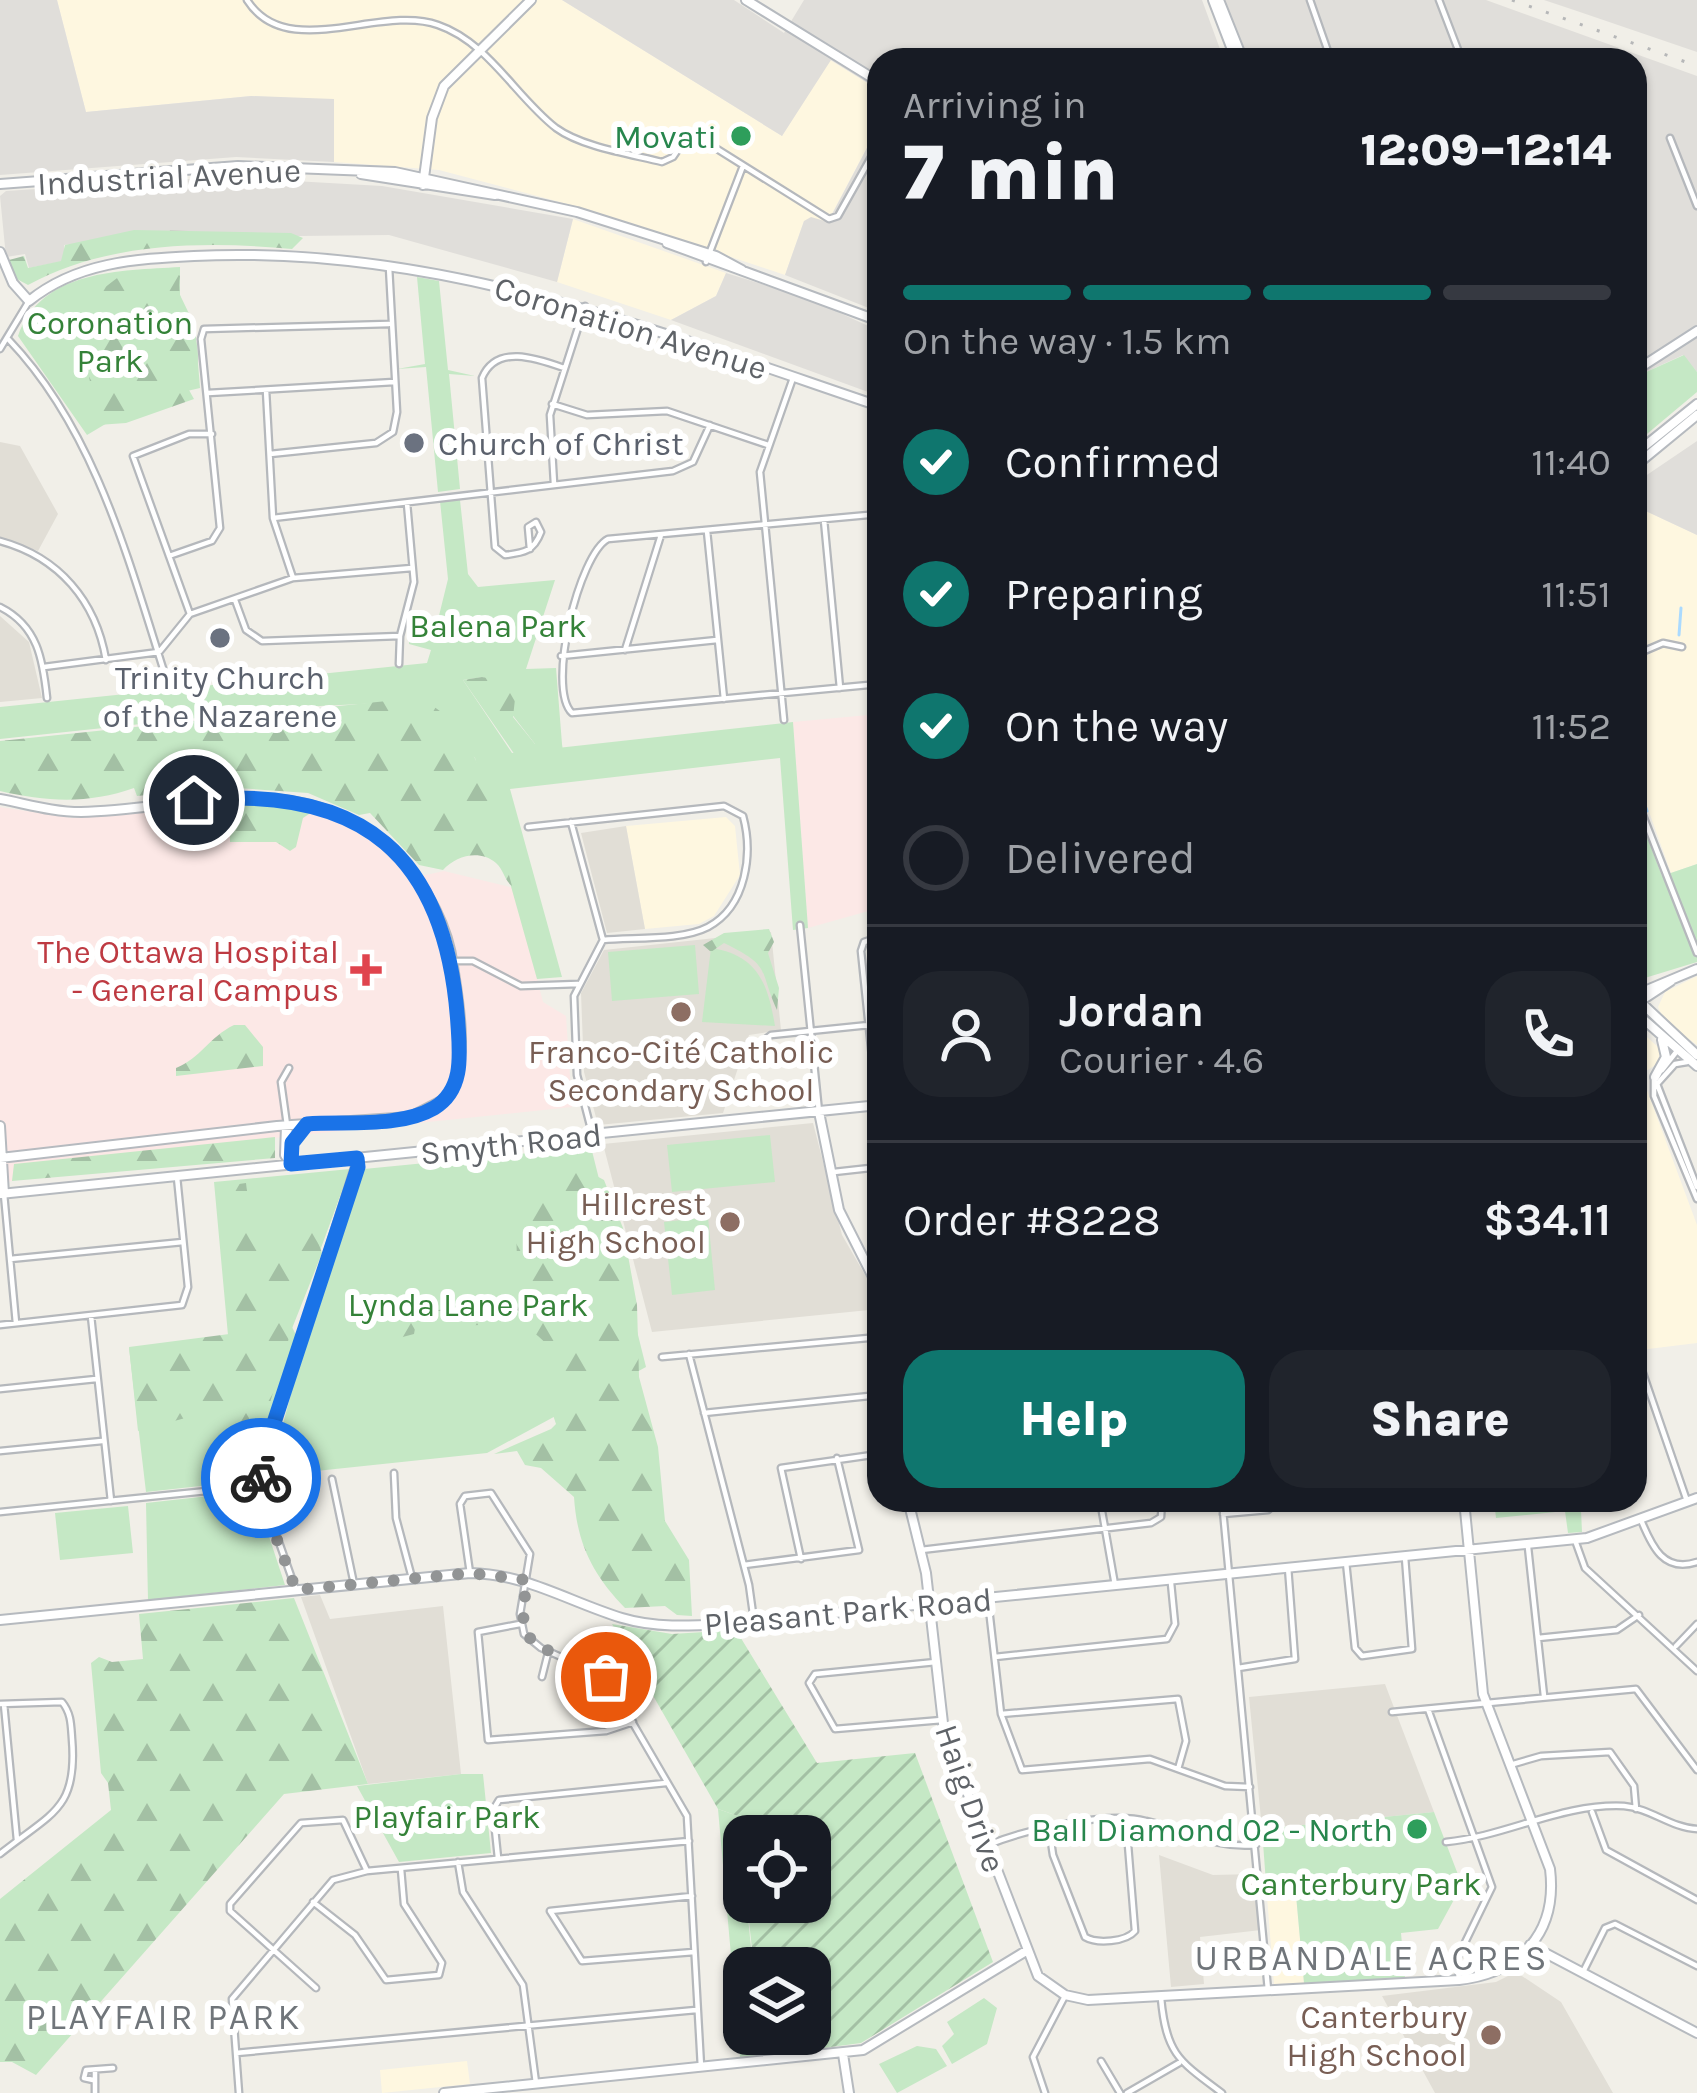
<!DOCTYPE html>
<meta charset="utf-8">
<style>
:root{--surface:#171b24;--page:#20242c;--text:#f1f3f6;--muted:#9ea1a6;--line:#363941;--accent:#0f766e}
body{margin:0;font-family:Karla,sans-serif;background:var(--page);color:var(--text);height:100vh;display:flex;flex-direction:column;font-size:45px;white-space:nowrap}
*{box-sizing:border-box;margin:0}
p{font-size:39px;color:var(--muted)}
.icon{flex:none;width:66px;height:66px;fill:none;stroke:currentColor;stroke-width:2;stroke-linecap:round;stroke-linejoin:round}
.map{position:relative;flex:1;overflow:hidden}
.panel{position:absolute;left:867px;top:48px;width:780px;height:1464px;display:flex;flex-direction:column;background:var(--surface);border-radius:36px;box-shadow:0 3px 9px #0004}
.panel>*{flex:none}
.fabs{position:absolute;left:723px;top:1815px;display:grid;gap:24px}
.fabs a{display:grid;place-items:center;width:108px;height:108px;border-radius:24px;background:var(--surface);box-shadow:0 3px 9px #0004;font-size:60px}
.pin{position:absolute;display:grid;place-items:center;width:102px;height:102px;color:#fff;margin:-51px;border:6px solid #fff;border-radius:50%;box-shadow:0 3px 12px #0007}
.courier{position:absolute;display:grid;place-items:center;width:120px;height:120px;margin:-60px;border:9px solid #1a73e8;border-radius:50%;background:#fff;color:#222;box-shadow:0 3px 15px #0007}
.head em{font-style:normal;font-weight:800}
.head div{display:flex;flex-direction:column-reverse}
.head{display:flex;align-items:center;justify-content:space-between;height:204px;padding:0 36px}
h1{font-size:78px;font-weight:800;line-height:90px}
.bar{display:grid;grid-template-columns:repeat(4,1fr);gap:18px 12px;align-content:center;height:144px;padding:0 36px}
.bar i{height:15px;border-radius:9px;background:var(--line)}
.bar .active{background:var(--accent)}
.bar p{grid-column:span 4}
.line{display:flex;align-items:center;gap:30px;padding:0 36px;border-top:3px solid var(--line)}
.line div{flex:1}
.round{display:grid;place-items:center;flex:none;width:126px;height:126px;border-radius:36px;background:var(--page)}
ol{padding:0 36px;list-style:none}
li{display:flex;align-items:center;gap:36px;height:132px}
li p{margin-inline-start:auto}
li .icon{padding:12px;border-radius:50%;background:var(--accent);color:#fff;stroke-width:4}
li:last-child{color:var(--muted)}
li i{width:66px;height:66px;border:6px solid var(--line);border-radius:50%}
.primary-button{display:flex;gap:24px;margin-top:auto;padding:24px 36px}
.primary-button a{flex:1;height:138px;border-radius:36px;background:var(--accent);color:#fff;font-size:48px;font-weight:800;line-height:138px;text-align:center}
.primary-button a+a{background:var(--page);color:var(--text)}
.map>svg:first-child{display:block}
.commercial{fill:#fef7e0}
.industrial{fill:#e0deda}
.education{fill:#e1ded6}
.medical{fill:#fce8e6}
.green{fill:#c5e8c5}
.forest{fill:url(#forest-firs)}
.garden{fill:url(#garden-furrows)}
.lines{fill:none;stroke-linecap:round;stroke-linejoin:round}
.stream{stroke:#aadaff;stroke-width:3}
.street-casing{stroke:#b5b8bc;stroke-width:9}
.secondary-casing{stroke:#b6babf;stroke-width:12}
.street{stroke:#fff;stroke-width:4.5}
.secondary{stroke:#fff;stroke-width:8}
.rail{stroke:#b6b7b8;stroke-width:3;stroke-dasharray:3 15;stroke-linecap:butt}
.done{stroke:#929495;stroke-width:12;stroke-dasharray:0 21.6}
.route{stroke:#1a73e8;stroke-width:15}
.leisure-dot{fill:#2e9e5b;stroke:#fff;stroke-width:4.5}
.worship-dot{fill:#6b7280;stroke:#fff;stroke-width:4.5}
.health-dot{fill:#e0444e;stroke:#fff;stroke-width:4.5}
.education-dot{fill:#8d6e63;stroke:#fff;stroke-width:4.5}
.labels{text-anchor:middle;stroke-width:12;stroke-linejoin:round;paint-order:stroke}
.leisure-label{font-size:33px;fill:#27864d;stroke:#fff;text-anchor:end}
.street-label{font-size:33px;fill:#5f6368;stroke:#fff}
.park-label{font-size:33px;fill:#348238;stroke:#fff}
.worship-label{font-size:33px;fill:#5b616d;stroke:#fff;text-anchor:start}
.health-label{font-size:33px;fill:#be3a42;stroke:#fff;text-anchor:end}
.education-label{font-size:33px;fill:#785e54;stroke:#fff;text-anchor:end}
.neighbourhood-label{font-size:36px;letter-spacing:3px;fill:#70757a;stroke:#fff}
</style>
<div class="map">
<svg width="1697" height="2093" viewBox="0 0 1697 2093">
<defs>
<pattern id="forest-firs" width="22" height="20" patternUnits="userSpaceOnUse" patternTransform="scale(3)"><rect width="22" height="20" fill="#c5e8c5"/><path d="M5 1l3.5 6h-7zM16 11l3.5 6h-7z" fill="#a3c0a4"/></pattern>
<pattern id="garden-furrows" width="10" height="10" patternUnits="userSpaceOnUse" patternTransform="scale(3)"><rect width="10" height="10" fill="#c5e8c5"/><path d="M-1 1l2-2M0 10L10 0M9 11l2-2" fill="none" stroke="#a3c0a4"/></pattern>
</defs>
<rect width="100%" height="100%" fill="#f1efe8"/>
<!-- commercial -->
<path class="commercial" d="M57,0H562L782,136L830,60L879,90V125L827,223L804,221L785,275L590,210L439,170L334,162V100L251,96L86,112Z
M573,219L726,273L716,296L671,320L557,282Z
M1635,506L1697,535V864L1671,873L1635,773Z
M726,817L735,826L740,875L714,916L699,924L645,929L626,826Z
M1697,976V1045L1665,1022L1658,1007L1665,992Z
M1635,1026L1659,1048V1063L1641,1074L1697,1225V1343L1640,1350L1635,1338Z
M1296,1895L1304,1983L1274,1984L1267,1897Z
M467,2061L470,2084L382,2093L380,2070Z"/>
<!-- industrial -->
<path class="industrial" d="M0,0H57L86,112L251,96L334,99V162L236,157L0,175Z
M562,0H734L784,33L804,0H1202L1224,60H879V90L831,60L782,136Z
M1225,0H1486L1697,76V372L1683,355L1635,377V60H1249Z
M1544,0H1697V52L1574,10Z
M879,125V312L785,275L804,221L811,217L828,222Z
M221,177L382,186L573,219L557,282L389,235L131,238L64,245V261L29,268L25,254L6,257L0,196L6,191Z
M726,273L810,299L879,331V396L671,320L716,296Z
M1697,441V535L1635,506V483Z"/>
<!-- education -->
<path class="education" d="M0,442L20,446L58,514L38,551L0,537Z
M0,616L29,642L42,698L0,702Z
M626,826L645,929L607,933L581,833Z
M771,932L781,1030L749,1035L723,1113L598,1125L584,1072L581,993L604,950Z
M813,1123L842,1235L879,1299V1309L652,1332L603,1144Z
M320,1595L330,1619L443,1606L461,1774L368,1784L301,1597Z
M1385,1684L1434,1812L1262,1829L1249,1697Z
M1159,1855L1213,1875L1255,1874L1261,1930L1200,1937L1204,1984L1171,1987Z
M1516,1972L1561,2002L1613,2093H1435L1382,1996L1496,1982Z"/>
<!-- medical -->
<path class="medical" d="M879,714V908L808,928L793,722Z
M236,799L321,810L383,846L412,878L444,871L514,888L543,1002L566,1016L572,1107L14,1165L12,1181L0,1183V807L72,818Z"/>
<!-- green -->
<path class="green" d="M180,267V295L195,326L200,388L144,401L87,435L18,336C42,269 120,271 180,267Z
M417,277L439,281L448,370L475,376L449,374L460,489L438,492L426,367L397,369L425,364Z
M1684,355L1697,372V392L1635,444V377Z
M460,500L468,574L478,587L555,580L526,669L556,668L562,744H535L483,677L463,680L512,753L793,722L808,928L793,930L780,758L510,789L562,977L537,979L475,758L422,701L300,707L0,739V707L427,663L431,650L409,644L410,632L434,636L448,579L440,501Z
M1635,806L1662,876L1697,864V962L1635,981Z
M695,945L699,994L612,1001L608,952Z
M711,948C758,955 768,984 775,1026L702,1022Z
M770,1135L775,1182L672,1192L667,1145Z
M591,1147L646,1367L487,1453L269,1476L306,1338L364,1169Z
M350,1169L292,1327L296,1335L255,1480L146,1492L129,1348L228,1335L214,1182Z
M708,1217L715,1290L672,1295L664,1222Z
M254,1491L285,1585L148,1600L146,1503Z
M1494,1500H1610L1581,1510L1582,1532L1568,1533L1565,1511L1496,1518Z
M128,1506L133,1553L60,1560L55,1513Z
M461,1774H483L491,1853L399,1862L357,1786Z
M718,1809L738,1816L753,1968H744V2034H760L762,2055L740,2057Z
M1434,1812L1462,1885L1438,1929L1401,1933L1405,1978L1304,1983L1296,1895L1267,1897L1262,1829Z
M984,1998L997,2008L987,2044L952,2064L942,2046L954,2034L947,2022Z
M917,2046L936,2049L947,2066L897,2093L879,2064Z"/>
<!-- forest -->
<path class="forest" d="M134,230L291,233L303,238L292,249C205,241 106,242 28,285L15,278L9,260L24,256L28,268L61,261L65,245Z
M170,268L180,276C173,319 216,336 189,390L194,399L126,423L98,425L85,355L98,336L95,295L121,275Z
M482,677L507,682L516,690L513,717L535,744H562L563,751L515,755L463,680Z
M416,698C485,722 494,825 512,886C504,880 504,870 496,863C479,849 456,856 443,870L419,865L370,813L359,815L308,793L222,787L194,770L177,792L137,796L134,788C90,804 46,802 0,791V741Z
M267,799L315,810L303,818L296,847L290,851L276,842H230L229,804Z
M769,929L774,942L768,953L779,988L777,1010C758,969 773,967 724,943L711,952L703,945L724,933Z
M234,1025H245L263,1047V1066L176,1076V1068C201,1058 209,1037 234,1025Z
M275,1137V1158L12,1181L14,1164Z
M567,1160L604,1180L623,1228L637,1305L639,1377L658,1447L665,1521L689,1560L692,1616L677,1615L665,1606L625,1608C593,1575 577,1544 574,1497L541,1468L525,1465L517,1451L494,1454L551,1429L556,1424L551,1409L568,1403C572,1371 544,1329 512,1323C496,1321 479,1327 464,1325C446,1323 435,1319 416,1323L414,1334L395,1339L374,1326L352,1323L518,1298L516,1225Z
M246,1183C250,1224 274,1255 309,1217L322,1253L291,1331L251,1468L240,1477L224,1468L229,1450L220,1447L209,1456L207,1412L138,1431L129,1347L237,1333L225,1186Z
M294,1598L368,1784L284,1794L36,2075L12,2062H0V1899L111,1810L108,1783L101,1773L91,1663L99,1657L112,1662L143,1659L139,1614Z"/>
<!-- garden -->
<path class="garden" d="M612,1624L672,1634L736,1630L817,1763L915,1753L993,1962L861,2043L801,2051L794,2034H810V1968H754L747,1902H810V1836H744V1873L738,1816L718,1809Z"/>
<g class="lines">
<!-- stream -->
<path class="stream" d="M1679,635L1681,608
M1635,779L1647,811"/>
<!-- street casing -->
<g class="street-casing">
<path id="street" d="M247,0C287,63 380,4 438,25C488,42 516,97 556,128C582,147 630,154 662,162L673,157L690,132L829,219L838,216L879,143
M1310,0L1331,60
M1439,0L1462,60
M1670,138L1697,206
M706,262L743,166
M9,340C97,432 130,566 168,684
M0,349L29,301
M266,390L273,518L293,578
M208,393L394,382
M552,404L587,415L667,411L768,445
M270,454L376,443L393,432L397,412L389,267
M554,484L550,415L585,306
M879,514L608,539C579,554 546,688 572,713L879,684
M273,518L673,471L693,462L710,425
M824,520L840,688
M707,531L724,699
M0,541C59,557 96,601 106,660
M530,549L528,527L536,522L541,532C534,551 524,553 505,555L495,547L482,378C496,344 536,358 564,368
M169,556L212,541L220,528L201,339L204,329L389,324
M235,600L246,630L262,641L400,636
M0,607C38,626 43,660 47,698
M190,614L133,456L189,434H212
M625,650L661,535
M160,651L190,614L293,578L412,568
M1635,655L1663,643L1682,647
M561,656L717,640
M399,664L400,636L414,582L407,503
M44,667L159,652
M784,720L760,472L793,378
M1635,795L1697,953
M571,822L603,940L574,996L577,1075L592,1133
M528,827L724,806L743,816C753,853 747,906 708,927C681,941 633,937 603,940
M800,925L819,1112
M453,961H473L521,986L578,984
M757,1046L771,1035L869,1025
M1687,1062L1675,1064L1657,1084L1697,1187
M1662,1070L1677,1051
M1654,1078V1096L1697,1199
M877,1105L861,951L864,942L879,937
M287,1125L281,1082L289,1068
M834,1172L879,1167
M4,1194L16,1323
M10,1259L183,1242
M91,1316L111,1501
M0,1325L182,1305L188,1287L177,1177
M1635,1350L1687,1501
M689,1354L749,1585L754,1621
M662,1357L879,1337
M0,1389L96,1379
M704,1413L879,1395
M0,1451L102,1441
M394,1473L396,1518L412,1578
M332,1479L354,1584
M1100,1500L1115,1585
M1222,1500L1268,1990
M1346,1500H1375
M908,1501L921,1500
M0,1512L257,1486
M1223,1514L1268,1510L1280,1500
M1641,1520C1652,1547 1664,1573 1697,1562
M1576,1543L1585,1568L1697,1671
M1528,1547L1544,1696
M921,1550L1151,1523L1161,1517L1162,1500
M801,1559L781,1468L879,1454
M1346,1562L1355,1648L1362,1656L1412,1649L1405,1557
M744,1565L859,1550L837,1458
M470,1573L460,1504L465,1496L491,1493L530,1554L520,1614L524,1634L541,1648L606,1677L687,1816L701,2067
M296,1590L259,1486L267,1444L357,1158
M988,1600L1001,1714L1022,1770L1150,1759L1225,1786L1250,1787
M520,1624L478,1632L488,1740L606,1731L633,1722
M1538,1638L1617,1630L1639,1615
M1676,1646L1697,1624
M995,1657L1167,1639L1175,1624L1171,1583
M936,1662L815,1674L809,1683L835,1729L942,1720
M1238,1668L1295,1659L1288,1567
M542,1677L548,1653
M0,1704L62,1702C71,1713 71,1724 72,1739C78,1810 51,1813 0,1854
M4,1704L17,1840
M1428,1709L1492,1887L1457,1959L1459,1980
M1392,1712L1636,1689L1697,1770
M1001,1714L1178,1699L1186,1741L1178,1769
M1510,1765L1541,1756L1610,1752L1634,1786L1636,1809
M1592,1812L1606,1850L1697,1900
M1049,1828L1053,1855L1085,1937C1097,1944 1126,1942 1135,1931L1126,1820
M1446,1842C1507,1836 1562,1803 1624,1806C1650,1808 1671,1828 1697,1829
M988,1845C1024,1830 1107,1811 1146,1821C1187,1830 1213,1849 1256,1845
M498,1858L493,1810L499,1800L666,1783
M458,1862L463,1892L523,1985L536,2083
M692,1896L550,1911L582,1961L694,1952
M313,1902L355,1935L386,1980L439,1975L442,1963L404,1904L401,1869
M1583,1972L1605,1928L1615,1924L1697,1966
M316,1988L230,1911V1904L301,1823L343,1820L367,1871
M1161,1998C1166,2054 1179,2061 1222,2093
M236,2053L696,2010
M1101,2061L1120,2093
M93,2080L84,2078L86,2070L113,2068
M95,2093V2070
M239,2093L232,1999L333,1880L367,1871L689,1841
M1045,2093L1033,2057L1065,1996
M1127,2093L1179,2063"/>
</g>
<!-- secondary casing -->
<g class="secondary-casing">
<path id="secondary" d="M746,0L879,82
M1213,0L1236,60
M1219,0L1243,60
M361,174L495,195
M0,184L238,166L395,172L577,212L716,256L742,270
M423,185L432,118L444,86L531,0
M667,243L879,321
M0,252L13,283L29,301C77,262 135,259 194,256C436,244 654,330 879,406
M1635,371L1697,331
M1635,454L1697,404
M1635,466L1697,415
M0,799C27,804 53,812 81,812C196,809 311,762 401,860C428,889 448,927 453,966C459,1006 471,1065 445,1099L410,1117L277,1126L0,1158
M1635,995L1697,969
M1635,997L1697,1055
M1639,1002L1671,981
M1635,1012L1697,1066
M1655,1077L1666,1057L1662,1040
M819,1112L839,1210L879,1289
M0,1126L4,1194
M286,1126L285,1155L291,1164
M287,1126L291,1164
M0,1194L879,1105
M908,1500L926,1573L944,1732L1038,1976L1065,1995L1088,2000L1459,1980C1519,1973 1558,1934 1550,1869L1483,1694L1464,1500
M0,1620L470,1573C527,1574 569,1602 622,1618C655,1628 689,1626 724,1624L1587,1538L1697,1498
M1530,1945L1697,2033
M843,2054L849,2093
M444,2093L863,2050L1026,1951"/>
</g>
<!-- street -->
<use href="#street" class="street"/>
<!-- secondary -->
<use href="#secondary" class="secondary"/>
<!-- rail -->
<path class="rail" d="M1512,0L1697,66"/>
</g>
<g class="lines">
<!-- done -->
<path class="done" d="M261,1478L265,1508L296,1590L470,1573L521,1579L528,1581C508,1665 555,1640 606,1677"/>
<!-- route -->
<path class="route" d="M194,800C363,785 447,855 458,1025C460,1055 464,1090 434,1108C400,1128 345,1121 307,1124L292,1143L291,1164L357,1158L358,1167L267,1444L261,1478"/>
</g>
<!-- markers -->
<g class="leisure-dot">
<circle cx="741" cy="136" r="12"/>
<circle cx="1417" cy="1829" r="12"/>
</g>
<g class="worship-dot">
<circle cx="414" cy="443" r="12"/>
<circle cx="220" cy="638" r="12"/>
</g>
<path class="health-dot" d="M360 952h12v12h12v12h-12v12h-12v-12h-12v-12h12z"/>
<g class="education-dot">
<circle cx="681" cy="1012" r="12"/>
<circle cx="730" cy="1222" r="12"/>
<circle cx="1491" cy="2035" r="12"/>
</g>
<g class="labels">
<!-- leisure labels -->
<g class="leisure-label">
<text x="717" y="148">Movati</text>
<text x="1393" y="1841">Ball Diamond 02 - North</text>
</g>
<!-- street labels -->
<g class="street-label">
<text transform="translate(169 176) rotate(-3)" y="12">Industrial Avenue</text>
<text transform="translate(631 327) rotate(17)" y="12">Coronation Avenue</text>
<text transform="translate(511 1143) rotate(-6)" y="12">Smyth Road</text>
<text transform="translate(848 1611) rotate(-5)" y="12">Pleasant Park Road</text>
<text transform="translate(971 1798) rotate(71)" y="12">Haig Drive</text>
</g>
<!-- park labels -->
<g class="park-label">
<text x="110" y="334">Coronation<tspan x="110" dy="38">Park</tspan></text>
<text x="498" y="637">Balena Park</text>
<text x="468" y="1316">Lynda Lane Park</text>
<text x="447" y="1828">Playfair Park</text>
<text x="1361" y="1895">Canterbury Park</text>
</g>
<!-- worship labels -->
<g class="worship-label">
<text x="438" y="455">Church of Christ</text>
<text x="220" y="689" text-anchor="middle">Trinity Church<tspan x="220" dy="38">of the Nazarene</tspan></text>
</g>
<!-- health labels -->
<g class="health-label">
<text x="339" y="963">The Ottawa Hospital<tspan x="339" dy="38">- General Campus</tspan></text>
</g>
<!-- education labels -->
<g class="education-label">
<text x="681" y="1063" text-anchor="middle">Franco-Cité Catholic<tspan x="681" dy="38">Secondary School</tspan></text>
<text x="706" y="1215">Hillcrest<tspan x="706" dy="38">High School</tspan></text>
<text x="1467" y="2028">Canterbury<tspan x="1467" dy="38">High School</tspan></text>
</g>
<!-- neighbourhood labels -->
<g class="neighbourhood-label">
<text x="1372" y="1970">URBANDALE ACRES</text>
<text x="164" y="2029">PLAYFAIR PARK</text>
</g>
</g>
</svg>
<div class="fabs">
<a><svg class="icon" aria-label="locate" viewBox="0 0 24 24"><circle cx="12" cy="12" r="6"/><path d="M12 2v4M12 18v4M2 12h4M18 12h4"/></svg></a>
<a><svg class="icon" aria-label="layers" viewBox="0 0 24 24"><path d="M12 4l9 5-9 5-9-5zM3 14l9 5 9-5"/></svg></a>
</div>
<div class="pin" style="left:606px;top:1677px;background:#ea580c"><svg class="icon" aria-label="bag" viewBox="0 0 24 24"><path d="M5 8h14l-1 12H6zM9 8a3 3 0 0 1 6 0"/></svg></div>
<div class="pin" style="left:194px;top:800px;background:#1f2937"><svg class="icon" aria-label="home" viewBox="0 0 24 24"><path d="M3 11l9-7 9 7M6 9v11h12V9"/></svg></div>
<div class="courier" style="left:261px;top:1478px"><svg class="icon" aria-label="bike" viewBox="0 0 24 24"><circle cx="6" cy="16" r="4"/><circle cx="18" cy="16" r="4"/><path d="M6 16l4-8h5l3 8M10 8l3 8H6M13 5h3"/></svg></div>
<section class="panel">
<div class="head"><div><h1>7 min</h1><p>Arriving in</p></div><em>12:09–12:14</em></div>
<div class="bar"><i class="active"></i><i class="active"></i><i class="active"></i><i></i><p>On the way · 1.5 km</p></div>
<ol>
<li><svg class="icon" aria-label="check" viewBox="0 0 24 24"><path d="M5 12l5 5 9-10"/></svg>Confirmed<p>11:40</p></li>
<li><svg class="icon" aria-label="check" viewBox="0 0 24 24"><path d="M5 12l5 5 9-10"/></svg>Preparing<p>11:51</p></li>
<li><svg class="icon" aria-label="check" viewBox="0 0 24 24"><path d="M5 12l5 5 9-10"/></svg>On the way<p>11:52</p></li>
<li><i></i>Delivered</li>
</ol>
<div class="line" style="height:216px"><a class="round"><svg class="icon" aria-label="person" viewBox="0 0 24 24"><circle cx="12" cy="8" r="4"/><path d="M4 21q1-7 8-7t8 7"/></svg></a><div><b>Jordan</b><p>Courier · 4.6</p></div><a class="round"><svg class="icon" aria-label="phone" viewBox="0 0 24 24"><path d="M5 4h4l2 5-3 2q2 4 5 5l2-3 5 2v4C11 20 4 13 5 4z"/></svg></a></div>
<div class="line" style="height:156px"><div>Order #8228</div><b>$34.11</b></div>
<div class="primary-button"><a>Help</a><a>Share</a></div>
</section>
</div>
